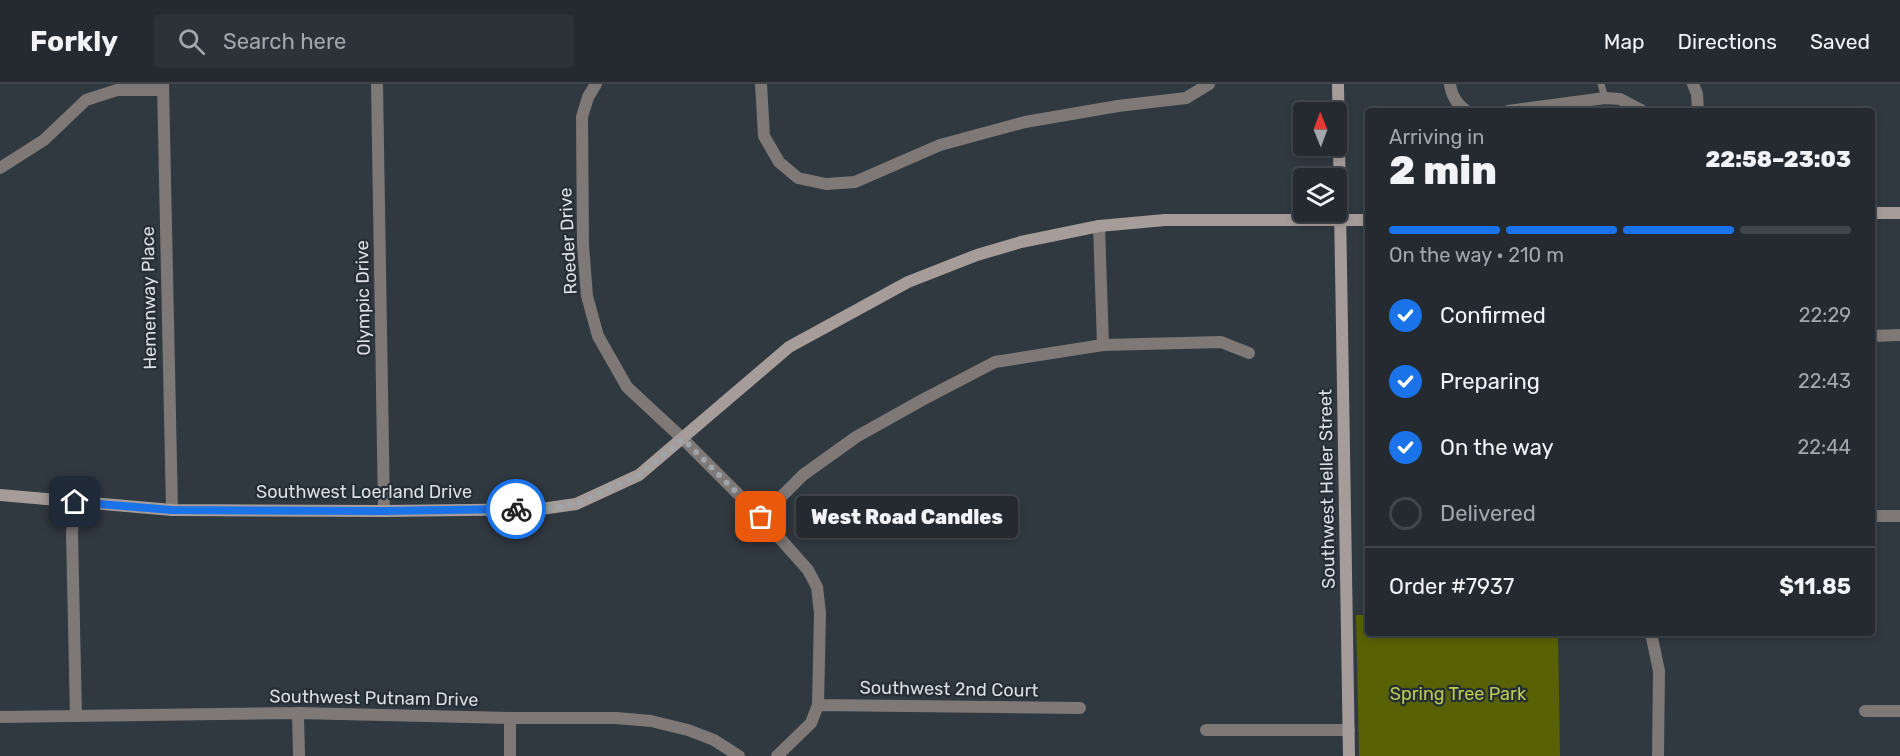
<!DOCTYPE html>
<meta charset="utf-8">
<style>
:root{--surface:#242a30;--page:#2c3238;--text:#f1f3f6;--muted:#a3a7ab;--line:#41464c;--accent:#1a73e8}
body{margin:0;font-family:Rubik,sans-serif;background:var(--page);color:var(--text);height:100vh;display:flex;flex-direction:column;font-size:22px;white-space:nowrap}
*{box-sizing:border-box;margin:0}
p{font-size:20px;color:var(--muted)}
.icon{flex:none;width:33px;height:33px;fill:none;stroke:currentColor;stroke-width:2;stroke-linecap:round;stroke-linejoin:round}
.map{position:relative;flex:1;overflow:hidden}
.drawer{position:absolute;left:1365px;top:24px;width:510px;height:528px;display:flex;flex-direction:column;background:var(--surface);border-radius:6px;box-shadow:0 3px 9px #0003,0 0 0 2px var(--line)}
.drawer>*{flex:none}
.needle{width:39px;rotate:359deg}
.fabs{position:absolute;left:1293px;top:18px;display:grid;gap:12px}
.fabs a{display:grid;place-items:center;width:54px;height:54px;border-radius:6px;background:var(--surface);box-shadow:0 3px 9px #0003,0 0 0 2px var(--line);font-size:30px}
.pin{position:absolute;display:grid;place-items:center;width:51px;height:51px;color:#fff;margin:-26px;border-radius:12px;box-shadow:0 3px 9px #0006}
.courier{position:absolute;display:grid;place-items:center;width:60px;height:60px;margin:-30px;border:4px solid #1a73e8;border-radius:50%;background:#fff;color:#222;box-shadow:0 2px 8px #0007}
.bubble{position:absolute;height:42px;border-radius:6px;background:var(--surface);box-shadow:0 3px 9px #0003,0 0 0 2px var(--line);font-size:20px;font-weight:800;line-height:42px;text-align:center}
.head em{font-style:normal;font-weight:800}
.head div{display:flex;flex-direction:column-reverse}
.head{display:flex;align-items:center;justify-content:space-between;height:102px;padding:0 24px}
h1{font-size:39px;font-weight:800;line-height:45px}
.bar{display:grid;grid-template-columns:repeat(4,1fr);gap:9px 6px;align-content:center;height:72px;padding:0 24px}
.bar i{height:8px;border-radius:4px;background:var(--line)}
.bar .on{background:var(--accent)}
.bar p{grid-column:span 4}
.line{display:flex;align-items:center;gap:15px;padding:0 24px;border-top:2px solid var(--line)}
.line div{flex:1}
ol{padding:0 24px;list-style:none}
li{display:flex;align-items:center;gap:18px;height:66px}
li p{margin-inline-start:auto}
li .icon{padding:6px;border-radius:50%;background:var(--accent);color:#fff;stroke-width:4}
li:last-child{color:var(--muted)}
li i{width:33px;height:33px;border:3px solid var(--line);border-radius:50%}
header{display:flex;align-items:center;gap:36px;box-sizing:border-box;height:84px;padding:0 30px;background:var(--surface);border-bottom:2px solid var(--line)}
header strong{font-size:28px}
nav{display:flex;gap:33px;margin-inline-start:auto;font-size:21px}
.search{width:420px;height:54px;background:var(--page);display:flex;align-items:center;gap:15px;box-sizing:border-box;padding:0 21px;border-radius:6px;color:var(--muted);font-size:22px}
.map>svg:first-child{display:block}
.green{fill:#586104}
.lines{fill:none;stroke-linecap:round;stroke-linejoin:round}
.lane{stroke:#7e7977;stroke-width:7}
.street{stroke:#7e7977;stroke-width:12}
.secondary{stroke:#a69d9a;stroke-width:12}
.done{stroke:#9ea5ab;stroke-width:6;stroke-dasharray:0 10.8}
.route{stroke:#1a73e8;stroke-width:8}
.labels{text-anchor:middle;stroke-width:4.5;stroke-linejoin:round;paint-order:stroke}
.street-label{font-size:18px;fill:#dadfe4;stroke:#262e35}
.park-label{font-size:18px;fill:#bdcc4e;stroke:#262e35}
</style>
<header>
<strong>Forkly</strong>
<div class="search"><svg class="icon" aria-label="search" viewBox="0 0 24 24"><circle cx="10" cy="10" r="6"/><path d="M15 15l6 6"/></svg>Search here</div>
<nav><a>Map</a><a>Directions</a><a>Saved</a></nav>
</header>
<div class="map">
<svg width="1900" height="672" viewBox="0 0 1900 672">
<rect width="100%" height="100%" fill="#303840"/>
<!-- green -->
<path class="green" d="M1356,531H1368V549H1558L1560,672H1359Z"/>
<g class="lines">
<!-- lane -->
<path class="lane" d="M1601,0L1605,14"/>
<!-- street -->
<path class="street" d="M163,0L172,426
M377,0L384,427
M596,0L588,13L582,33L583,161L587,212L598,252L627,303L683,355L761,433L808,486L817,503L820,529L818,621L811,639L777,672
M761,0L764,52L779,78L798,94L826,100L855,98L940,61L1025,38L1118,22L1186,14L1209,0
M1450,0C1451,11 1458,22 1467,27
M1693,0L1697,10L1698,27
M1508,27L1605,14L1620,15L1643,27
M0,84L44,56L86,16L117,6H163
M1099,142L1103,261
M1872,252L1900,251
M75,418L72,449L76,632
M1872,432H1900
M761,433L803,391L856,353L924,315L995,278L1103,261L1221,258L1249,269
M1651,549L1659,587L1658,672
M818,621L1080,624
M1865,627H1900
M298,629L299,672
M0,633L298,629L510,634H616L651,637L688,646L714,656L739,672
M1206,646H1349
M510,672V634"/>
<!-- secondary -->
<path class="secondary" d="M1338,0L1349,672
M1872,129H1900
M0,411L172,426L384,427L541,425L576,420L639,391L789,263L908,198L977,171L1021,158L1099,142L1165,136H1368"/>
</g>
<g class="lines">
<!-- done -->
<path class="done" d="M516,425H541L576,420L639,391L683,355L761,433"/>
<!-- route -->
<path class="route" d="M75,418L172,426L384,427L516,425"/>
</g>
<g class="labels">
<!-- street labels -->
<g class="street-label">
<text transform="translate(568 157) rotate(-93)" y="6">Roeder Drive</text>
<text transform="translate(149 214) rotate(-91)" y="6">Hemenway Place</text>
<text transform="translate(363 214) rotate(-91)" y="6">Olympic Drive</text>
<text transform="translate(1327 405) rotate(-91)" y="6">Southwest Heller Street</text>
<text x="364" y="414">Southwest Loerland Drive</text>
<text transform="translate(949 605) rotate(1)" y="6">Southwest 2nd Court</text>
<text transform="translate(374 614) rotate(1)" y="6">Southwest Putnam Drive</text>
</g>
<!-- park labels -->
<g class="park-label">
<text x="1458" y="616">Spring Tree Park</text>
</g>
</g>
</svg>
<div class="fabs">
<a><svg class="needle" viewBox="-14 -14 28 28"><path d="M0-13l5 13h-10z" fill="#e53935"/><path d="M0 13l5-13h-10z" fill="#a3a7ab"/></svg></a>
<a><svg class="icon" aria-label="layers" viewBox="0 0 24 24"><path d="M12 4l9 5-9 5-9-5zM3 14l9 5 9-5"/></svg></a>
</div>
<div class="pin" style="left:761px;top:433px;background:#ea580c"><svg class="icon" aria-label="bag" viewBox="0 0 24 24"><path d="M5 8h14l-1 12H6zM9 8a3 3 0 0 1 6 0"/></svg></div>
<div class="pin" style="left:75px;top:418px;background:#1f2937"><svg class="icon" aria-label="home" viewBox="0 0 24 24"><path d="M3 11l9-7 9 7M6 9v11h12V9"/></svg></div>
<div class="courier" style="left:516px;top:425px"><svg class="icon" aria-label="bike" viewBox="0 0 24 24"><circle cx="6" cy="16" r="4"/><circle cx="18" cy="16" r="4"/><path d="M6 16l4-8h5l3 8M10 8l3 8H6M13 5h3"/></svg></div>
<div class="bubble" style="left:796px;top:412px;width:222px">West Road Candles</div>
<section class="drawer">
<div class="head"><div><h1>2 min</h1><p>Arriving in</p></div><em>22:58–23:03</em></div>
<div class="bar"><i class="on"></i><i class="on"></i><i class="on"></i><i></i><p>On the way · 210 m</p></div>
<ol>
<li><svg class="icon" aria-label="check" viewBox="0 0 24 24"><path d="M5 12l5 5 9-10"/></svg>Confirmed<p>22:29</p></li>
<li><svg class="icon" aria-label="check" viewBox="0 0 24 24"><path d="M5 12l5 5 9-10"/></svg>Preparing<p>22:43</p></li>
<li><svg class="icon" aria-label="check" viewBox="0 0 24 24"><path d="M5 12l5 5 9-10"/></svg>On the way<p>22:44</p></li>
<li><i></i>Delivered</li>
</ol>
<div class="line" style="height:78px"><div>Order #7937</div><b>$11.85</b></div>
</section>
</div>
